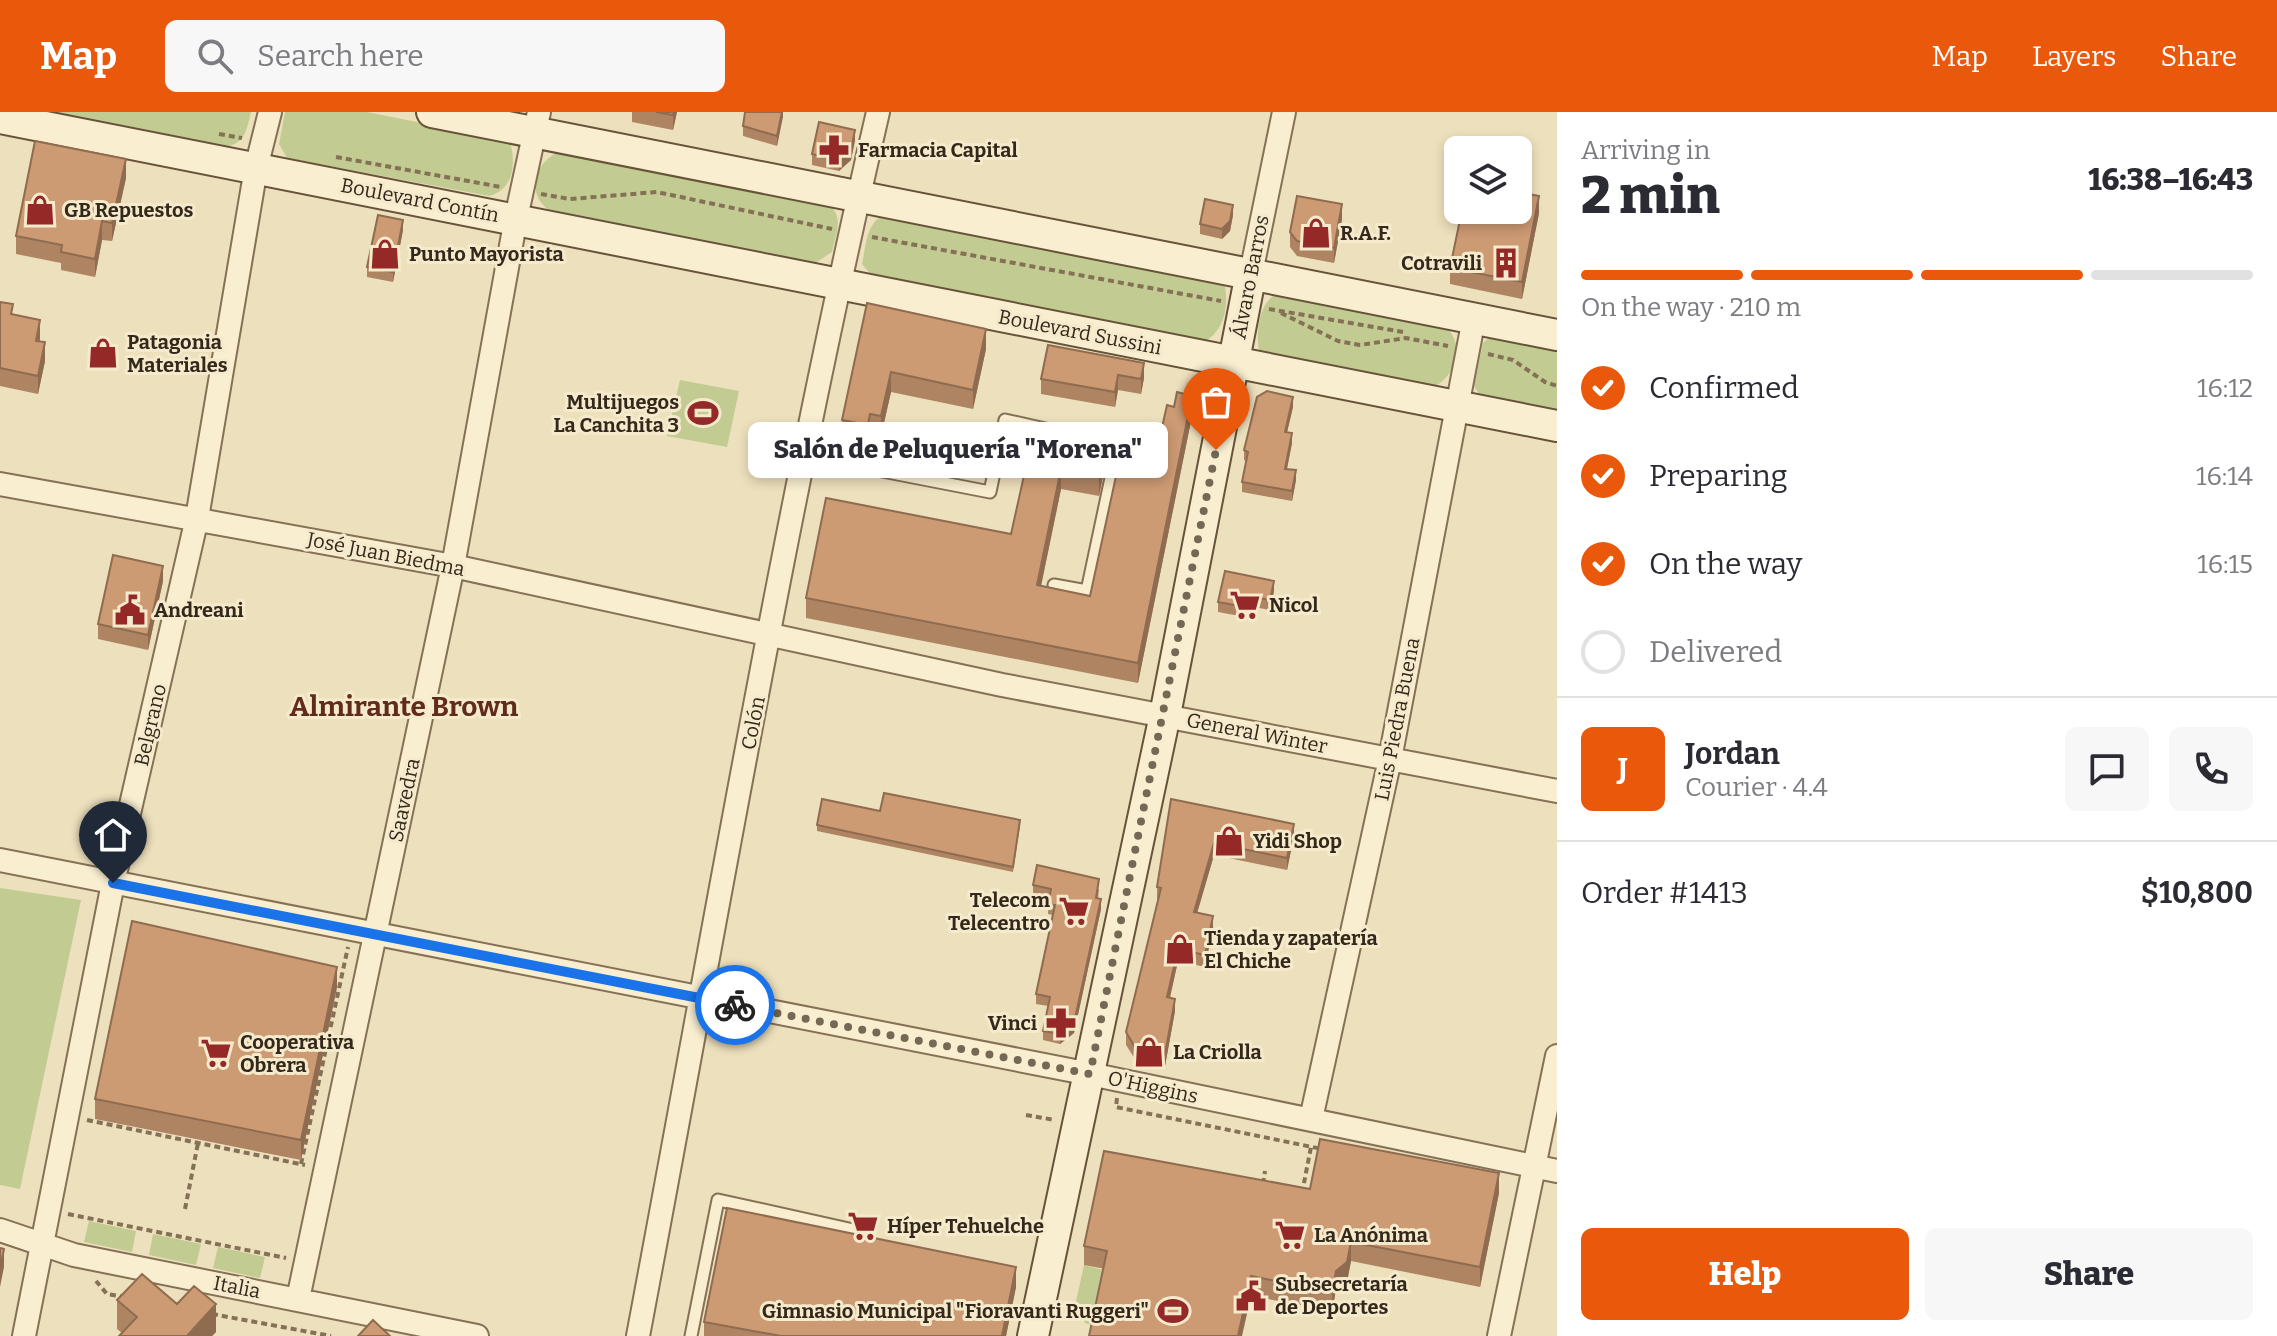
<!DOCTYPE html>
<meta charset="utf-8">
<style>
:root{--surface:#fff;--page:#f7f7f7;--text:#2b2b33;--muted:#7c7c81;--line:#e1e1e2;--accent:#ea580c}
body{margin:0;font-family:Bitter,serif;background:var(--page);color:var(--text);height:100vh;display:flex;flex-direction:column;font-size:30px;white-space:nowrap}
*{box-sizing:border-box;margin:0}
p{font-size:26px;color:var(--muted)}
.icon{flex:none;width:44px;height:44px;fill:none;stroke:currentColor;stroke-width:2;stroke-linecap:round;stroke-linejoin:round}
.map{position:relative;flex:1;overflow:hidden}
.details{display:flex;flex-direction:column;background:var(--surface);width:720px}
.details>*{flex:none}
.buttons{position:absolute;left:1444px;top:24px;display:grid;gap:16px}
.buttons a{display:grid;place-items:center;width:88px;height:88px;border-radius:12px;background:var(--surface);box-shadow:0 4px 12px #0003;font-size:40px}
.pin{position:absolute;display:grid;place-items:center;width:68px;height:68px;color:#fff;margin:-82px -34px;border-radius:50% 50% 50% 0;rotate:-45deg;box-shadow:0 0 8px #0007}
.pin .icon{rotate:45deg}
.courier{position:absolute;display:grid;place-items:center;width:80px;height:80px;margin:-40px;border:6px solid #1a73e8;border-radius:50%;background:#fff;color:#222;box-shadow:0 2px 10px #0007}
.bubble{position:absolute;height:56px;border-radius:12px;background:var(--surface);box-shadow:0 4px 12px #0003;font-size:26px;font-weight:800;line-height:56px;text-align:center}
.overview em{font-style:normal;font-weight:800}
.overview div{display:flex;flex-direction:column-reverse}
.overview{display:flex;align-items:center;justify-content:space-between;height:136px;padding:0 24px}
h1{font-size:52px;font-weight:800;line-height:60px}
.bar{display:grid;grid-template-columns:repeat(4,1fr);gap:12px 8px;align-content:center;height:96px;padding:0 24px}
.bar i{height:10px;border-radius:6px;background:var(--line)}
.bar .active{background:var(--accent)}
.bar p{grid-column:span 4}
.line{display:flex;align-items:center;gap:20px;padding:0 24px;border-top:2px solid var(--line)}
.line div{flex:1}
.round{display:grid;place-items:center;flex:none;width:84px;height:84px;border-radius:12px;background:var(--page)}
ol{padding:0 24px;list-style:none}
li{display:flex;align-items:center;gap:24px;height:88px}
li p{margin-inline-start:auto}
li .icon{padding:8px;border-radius:50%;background:var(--accent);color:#fff;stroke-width:4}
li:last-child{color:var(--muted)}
li i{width:44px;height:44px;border:4px solid var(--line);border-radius:50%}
.action{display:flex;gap:16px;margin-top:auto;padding:16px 24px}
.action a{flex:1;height:92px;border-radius:12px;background:var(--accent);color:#fff;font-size:32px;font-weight:800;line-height:92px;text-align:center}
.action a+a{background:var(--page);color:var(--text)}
header{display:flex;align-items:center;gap:48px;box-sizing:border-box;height:112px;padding:0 40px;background:var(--accent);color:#fff}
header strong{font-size:38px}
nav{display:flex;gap:44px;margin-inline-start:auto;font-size:28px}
.search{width:560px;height:72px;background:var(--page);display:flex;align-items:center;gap:20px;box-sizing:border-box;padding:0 28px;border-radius:12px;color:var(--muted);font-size:30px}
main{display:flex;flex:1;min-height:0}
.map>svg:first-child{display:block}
.green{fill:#c2cb91}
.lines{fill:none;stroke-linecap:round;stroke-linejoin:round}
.lane-casing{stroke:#857156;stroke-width:15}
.street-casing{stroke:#857156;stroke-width:26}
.secondary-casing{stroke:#67523a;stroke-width:34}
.path{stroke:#857156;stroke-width:4;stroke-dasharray:6 4;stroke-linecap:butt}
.lane{stroke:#f9eed0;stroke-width:11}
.street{stroke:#f9eed0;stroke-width:22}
.secondary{stroke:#f9eed0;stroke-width:30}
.wall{fill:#af8463}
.shaded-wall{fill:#8f6c50}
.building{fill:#cc9a73;stroke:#8f6c50;stroke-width:2}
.done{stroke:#756854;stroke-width:8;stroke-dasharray:0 14.4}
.route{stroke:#1a73e8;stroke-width:10}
.labels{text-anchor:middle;stroke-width:6;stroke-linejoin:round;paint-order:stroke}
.poi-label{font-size:20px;font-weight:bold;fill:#34281b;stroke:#f5eacc;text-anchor:start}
.street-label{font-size:20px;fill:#34281b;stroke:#f5eacc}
.district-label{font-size:28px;font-weight:bold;fill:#612b1b;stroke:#f5eacc}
</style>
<header>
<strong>Map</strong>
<div class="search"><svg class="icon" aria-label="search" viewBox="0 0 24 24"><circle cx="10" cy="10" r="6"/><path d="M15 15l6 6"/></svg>Search here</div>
<nav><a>Map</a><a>Layers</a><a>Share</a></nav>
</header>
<main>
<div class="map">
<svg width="1557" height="1224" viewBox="0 0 1557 1224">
<rect width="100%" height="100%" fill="#ede0bd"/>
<!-- green -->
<path class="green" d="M38,0H251C246,21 245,32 221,36Z
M285,0H367L502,27L511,34C516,55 512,78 489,84L287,46L279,32Z
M561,39L827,91C845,104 836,121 832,140L814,152L549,98C525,82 535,48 561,39Z
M885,103L1217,168L1225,175C1229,196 1223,220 1204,230L872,164L862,152C866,135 866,109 885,103Z
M1279,181L1443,213C1467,229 1456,268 1430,276L1266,243L1259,238C1255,220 1260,187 1279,181Z
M1493,222L1557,235V301L1481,285L1474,274L1483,231Z
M680,268L739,279L727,335L667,324Z
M0,776L81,788L20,1077L0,1073Z
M89,1109L136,1119L132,1140L84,1130Z
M153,1122L201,1132L196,1153L149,1143Z
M218,1135L265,1145L260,1166L213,1156Z
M1084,1153L1107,1159L1095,1214L1085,1211L1075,1194Z"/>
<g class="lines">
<!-- lane casing -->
<g class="lane-casing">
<path id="lane" d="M805,344L990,380L1005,308L1050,318
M1054,473L1087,479L1118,333L1094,328
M691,1224L718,1088L858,1119"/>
</g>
<!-- street casing -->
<g class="street-casing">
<path id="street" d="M1251,161L1284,0
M0,372L453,454L1002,573L1557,679
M0,748L1090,962L1557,1059
M1311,1007L1390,647L1474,206
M0,1118L74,1143L477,1224
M298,1187L453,454L516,106L539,0
M24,1224L113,771L197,406L256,56L270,0
M638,1224C715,816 784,405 878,0
M1499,1224L1557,944"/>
</g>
<!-- secondary casing -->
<g class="secondary-casing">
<path id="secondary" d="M432,0L1557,223
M0,6L1557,314
M1033,1224L1165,603L1251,161"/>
</g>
<!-- path -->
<path class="path" d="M219,22L242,26
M336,45L501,75
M541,82L570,87L657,80L832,117
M872,125L1221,189
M1269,197L1403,220
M1281,201L1338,229L1360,233L1406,226L1448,234
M1488,242L1513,248L1545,270L1557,274
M1117,986L1116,995L1322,1037
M1026,1003L1055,1008
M87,1008L305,1053
M301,1052L348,835
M1263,1072L1265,1059
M1302,1081L1311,1035
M185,1097L198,1031
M68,1102L286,1146
M96,1169L107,1182L125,1185
M212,1202L331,1224"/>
<!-- lane -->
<use href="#lane" class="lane"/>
<!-- street -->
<use href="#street" class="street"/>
<!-- secondary -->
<use href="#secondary" class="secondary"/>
</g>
<!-- wall -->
<path class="wall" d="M632,0H677L673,18L632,10Z
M783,0L777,34L743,24V14Z
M855,28L851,48L839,59L812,53V42Z
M126,66L112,129L102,128L95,165L61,158V151L16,142V124Z
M1539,101L1522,187L1450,172V156Z
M1233,103L1230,119L1222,127L1200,122V112Z
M1342,107L1334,151L1297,144L1290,135V120Z
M403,118L393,170L367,165V155Z
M0,190L40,226V230L45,249L38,282L0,274Z
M867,191L986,237L973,297L891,280L881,324L870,321L868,333L842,327V308Z
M1048,233L1144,266L1141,282L1118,278L1115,295L1041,282V267Z
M1293,295L1287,320L1292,331L1287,357L1296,368L1292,389L1242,380V370L1246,349L1244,348V338Z
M1192,304L1138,571L806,506V486L1011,422L1035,314L1106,349L1099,384L1061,377L1041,474L1090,484L1157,338Z
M163,469L148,538L98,527V512Z
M1274,479L1270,498L1259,496L1256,507L1218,500V490Z
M1171,687L1294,724L1287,758L1214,743L1197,800L1213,816L1205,855L1178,849L1170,886L1175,899L1165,954L1135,947L1126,933V920L1158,787H1157V775Z
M880,699L1020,713L1013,760L817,719V713Z
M1033,773L1099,777L1098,787L1101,797L1074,921L1060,932L1043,928V919L1048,894L1036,892V882L1053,803L1048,802L1049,786L1033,783Z
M337,875L301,1048L95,1007V987Z
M1310,1077L1499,1081L1480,1175L1351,1149L1347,1170L1336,1178L1332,1199L1084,1153V1134Z
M1016,1175L1006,1224H704V1210Z
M117,1188L177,1192L216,1220L212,1224H119L122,1221L117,1217Z"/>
<!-- shaded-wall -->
<path class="shaded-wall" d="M674,0H677L673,18V3Z
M782,0H783V5L777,34V24Z
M855,18V28L851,48L839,59V48Z
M126,47V66L112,129V111Z
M1539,84V101L1522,187V170Z
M1342,92V107L1334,151V136Z
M1233,93V103L1230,119L1222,127V117Z
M403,108V118L393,170V160Z
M102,109V128L95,165V147Z
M40,208V226L36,248V229Z
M986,217V237L973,297V278Z
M45,230V249L38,282V264Z
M1144,251V266L1141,282V267Z
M891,260V280L881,324V304Z
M1118,263V278L1115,295V280Z
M1192,284V304L1138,571V551Z
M1293,285V295L1285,329V320Z
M870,302V321L868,333V313Z
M1292,321V331L1285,366V357Z
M1106,329V349L1099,384V364Z
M1061,357V377L1037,493V473Z
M1296,358V368L1292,389V379Z
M163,454V469L148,538V523Z
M1274,469V479L1270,498V488Z
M1294,712V724L1287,758V746Z
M1214,731V743L1194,812V800Z
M1101,787V797L1074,921L1060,932V922Z
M1213,804V816L1205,855V843Z
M1178,837V849L1167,897V885Z
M337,855V875L301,1048V1028Z
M1175,887V899L1165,954V942Z
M1499,1061V1081L1480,1175V1155Z
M1351,1130V1149L1347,1170L1336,1178L1332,1199V1180L1336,1159Z
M4,1137V1155L0,1175V1157Z
M1016,1155V1175L1006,1224H1002Z
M1251,1164V1184L1242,1224H1238Z
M216,1192V1220L212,1224H187Z"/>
<!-- building -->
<path class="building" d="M656,0H674L673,3Z
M745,0H782L777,24L743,14Z
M819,10L855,18L851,38L839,48L812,42Z
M35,29L126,47L112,111L102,109L95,147L61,140L62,133L16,124Z
M1518,80L1539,84L1522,170L1450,156L1462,98H1518Z
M1297,84L1342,92L1334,136L1297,129L1290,120Z
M1205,87L1233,93L1230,109L1222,117L1200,112Z
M378,103L403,108L393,160L367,155Z
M0,190L13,192L11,202L40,208L36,229L45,230L38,264L0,256Z
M867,191L986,217L973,278L891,260L881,304L870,302L868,313L842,308Z
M1048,233L1144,251L1141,267L1118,263L1115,280L1041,267Z
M1267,279L1293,285L1285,320L1292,321L1285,357L1296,358L1292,379L1242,370L1248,340L1244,338L1257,285Z
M1177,280L1192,284L1138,551L806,486L826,386L1011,422L1035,314L1106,329L1099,364L1061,357L1037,473L1090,484L1123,332L1157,338L1167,293L1174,295Z
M113,443L163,454L148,523L98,512Z
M1225,459L1274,469L1270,488L1259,486L1256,497L1218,490Z
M884,681L1020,708L1013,755L817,713L822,687L880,699Z
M1171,687L1294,712L1287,746L1214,731L1194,800L1213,804L1205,843L1178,837L1167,885L1175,887L1165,942L1135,935L1126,920L1161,776L1157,775Z
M1037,753L1099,767L1096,786L1101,787L1074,911L1060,922L1043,919L1050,885L1036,882L1055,793L1048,792L1051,777L1033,773Z
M132,809L337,855L301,1028L95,987Z
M1320,1027L1499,1061L1480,1155L1351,1130L1347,1150L1336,1159L1332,1180L1251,1164L1238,1224H1089L1107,1139L1084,1134L1104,1039L1310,1077Z
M727,1096L1016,1155L1002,1224H781L704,1210Z
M0,1136L4,1137L0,1157Z
M142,1162L177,1192L194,1174L216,1192L187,1224H119L137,1205L117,1188Z
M373,1208L390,1224H358Z"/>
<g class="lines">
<!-- done -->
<path class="done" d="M735,893L1090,962L1216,338"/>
<!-- route -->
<path class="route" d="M113,771L735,893"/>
</g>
<!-- icons -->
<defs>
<g id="pharmacy-bare" transform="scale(2.4)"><path d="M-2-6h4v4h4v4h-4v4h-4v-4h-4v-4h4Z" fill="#942927" stroke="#f5eacc" stroke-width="2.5" paint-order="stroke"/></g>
<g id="shop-bare" transform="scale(2.4)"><path d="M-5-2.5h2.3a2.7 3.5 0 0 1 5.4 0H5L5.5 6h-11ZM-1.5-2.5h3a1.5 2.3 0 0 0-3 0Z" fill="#942927" stroke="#f5eacc" stroke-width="2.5" paint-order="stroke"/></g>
<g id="building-bare" transform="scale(2.4)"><path d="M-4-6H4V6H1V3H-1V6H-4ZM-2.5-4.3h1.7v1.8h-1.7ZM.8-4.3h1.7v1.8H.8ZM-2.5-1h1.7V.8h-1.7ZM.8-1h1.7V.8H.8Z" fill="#942927" stroke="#f5eacc" stroke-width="2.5" paint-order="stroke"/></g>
<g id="stadium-bare" transform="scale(2.4)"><path d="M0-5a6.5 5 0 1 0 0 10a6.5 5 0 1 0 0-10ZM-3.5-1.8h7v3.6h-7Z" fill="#942927" stroke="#f5eacc" stroke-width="2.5" paint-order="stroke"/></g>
<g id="supermarket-bare" transform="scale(2.4)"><path d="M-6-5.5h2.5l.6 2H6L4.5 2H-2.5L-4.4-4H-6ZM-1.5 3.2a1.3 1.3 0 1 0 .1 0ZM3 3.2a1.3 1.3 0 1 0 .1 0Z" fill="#942927" stroke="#f5eacc" stroke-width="2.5" paint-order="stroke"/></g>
<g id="civic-bare" transform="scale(2.4)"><path d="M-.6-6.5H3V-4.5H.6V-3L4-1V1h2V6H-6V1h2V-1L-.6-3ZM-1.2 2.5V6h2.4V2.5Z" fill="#942927" stroke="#f5eacc" stroke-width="2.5" paint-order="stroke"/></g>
</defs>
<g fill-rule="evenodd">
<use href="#pharmacy-bare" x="834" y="38"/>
<use href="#shop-bare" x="40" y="98"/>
<use href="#shop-bare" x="1316" y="121"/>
<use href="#shop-bare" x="385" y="142"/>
<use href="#building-bare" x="1506" y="151"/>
<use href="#shop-bare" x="103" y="241"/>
<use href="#stadium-bare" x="703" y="301"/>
<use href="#supermarket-bare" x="1245" y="493"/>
<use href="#civic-bare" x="130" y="498"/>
<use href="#shop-bare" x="1229" y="729"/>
<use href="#supermarket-bare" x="1074" y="799"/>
<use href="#shop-bare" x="1180" y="837"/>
<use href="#pharmacy-bare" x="1061" y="911"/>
<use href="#shop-bare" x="1149" y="940"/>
<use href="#supermarket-bare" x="216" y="941"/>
<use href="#supermarket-bare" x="863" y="1114"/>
<use href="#supermarket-bare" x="1290" y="1123"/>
<use href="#civic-bare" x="1251" y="1184"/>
<use href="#stadium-bare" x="1173" y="1199"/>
</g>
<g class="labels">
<!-- poi labels -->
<g class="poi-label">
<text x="858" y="45">Farmacia Capital</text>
<text x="64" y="105">GB Repuestos</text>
<text x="1340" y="128">R.A.F.</text>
<text x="409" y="149">Punto Mayorista</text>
<text x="1482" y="158" text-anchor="end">Cotravili</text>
<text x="127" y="237">Patagonia<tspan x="127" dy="23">Materiales</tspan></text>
<text x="679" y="297" text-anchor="end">Multijuegos<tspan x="679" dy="23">La Canchita 3</tspan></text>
<text x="1269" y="500">Nicol</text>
<text x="154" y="505">Andreani</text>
<text x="1253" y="736">Yidi Shop</text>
<text x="1050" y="795" text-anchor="end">Telecom<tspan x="1050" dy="23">Telecentro</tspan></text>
<text x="1204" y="833">Tienda y zapatería<tspan x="1204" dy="23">El Chiche</tspan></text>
<text x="1037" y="918" text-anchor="end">Vinci</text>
<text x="240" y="937">Cooperativa<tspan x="240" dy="23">Obrera</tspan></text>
<text x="1173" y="947">La Criolla</text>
<text x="887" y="1121">Híper Tehuelche</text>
<text x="1314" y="1130">La Anónima</text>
<text x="1275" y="1179">Subsecretaría<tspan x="1275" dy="23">de Deportes</tspan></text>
<text x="1149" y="1206" text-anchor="end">Gimnasio Municipal "Fioravanti Ruggeri"</text>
</g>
<!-- street labels -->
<g class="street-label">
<text transform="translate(420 88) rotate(11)" y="7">Boulevard Contín</text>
<text transform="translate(1250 165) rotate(-79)" y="7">Álvaro Barros</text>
<text transform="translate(1080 220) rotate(11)" y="7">Boulevard Sussini</text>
<text transform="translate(386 442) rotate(11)" y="7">José Juan Biedma</text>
<text transform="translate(1397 607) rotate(-79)" y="7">Luis Piedra Buena</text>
<text transform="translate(753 611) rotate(-79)" y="7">Colón</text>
<text transform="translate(150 613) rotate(-77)" y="7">Belgrano</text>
<text transform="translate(1257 621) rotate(11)" y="7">General Winter</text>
<text transform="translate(404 688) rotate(-78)" y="7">Saavedra</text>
<text transform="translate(1153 975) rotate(12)" y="7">O'Higgins</text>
<text transform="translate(237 1175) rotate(11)" y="7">Italia</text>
</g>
<!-- district labels -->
<g class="district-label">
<text x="404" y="604">Almirante Brown</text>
</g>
</g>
</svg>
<div class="buttons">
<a><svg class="icon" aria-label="layers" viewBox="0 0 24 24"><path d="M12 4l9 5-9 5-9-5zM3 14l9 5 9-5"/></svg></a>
</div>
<div class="pin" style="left:1216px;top:338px;background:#ea580c"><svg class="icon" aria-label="bag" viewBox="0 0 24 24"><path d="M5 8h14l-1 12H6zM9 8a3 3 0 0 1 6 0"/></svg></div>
<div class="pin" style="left:113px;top:771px;background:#1f2937"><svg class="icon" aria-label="home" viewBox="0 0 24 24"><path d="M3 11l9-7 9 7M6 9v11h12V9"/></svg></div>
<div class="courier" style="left:735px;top:893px"><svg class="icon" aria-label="bike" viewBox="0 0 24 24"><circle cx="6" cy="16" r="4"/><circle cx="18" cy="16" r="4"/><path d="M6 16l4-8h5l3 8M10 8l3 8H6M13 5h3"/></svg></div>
<div class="bubble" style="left:748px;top:310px;width:420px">Salón de Peluquería &quot;Morena&quot;</div>
</div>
<section class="details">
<div class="overview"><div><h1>2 min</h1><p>Arriving in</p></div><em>16:38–16:43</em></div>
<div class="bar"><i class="active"></i><i class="active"></i><i class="active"></i><i></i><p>On the way · 210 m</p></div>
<ol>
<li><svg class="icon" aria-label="check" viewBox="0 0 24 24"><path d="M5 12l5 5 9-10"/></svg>Confirmed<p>16:12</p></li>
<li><svg class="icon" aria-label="check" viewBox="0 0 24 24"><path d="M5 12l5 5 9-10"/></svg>Preparing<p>16:14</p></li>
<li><svg class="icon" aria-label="check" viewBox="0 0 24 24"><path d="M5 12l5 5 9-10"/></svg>On the way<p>16:15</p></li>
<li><i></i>Delivered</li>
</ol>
<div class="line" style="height:144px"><b class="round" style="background:var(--accent);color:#fff">J</b><div><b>Jordan</b><p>Courier · 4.4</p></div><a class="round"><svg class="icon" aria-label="chat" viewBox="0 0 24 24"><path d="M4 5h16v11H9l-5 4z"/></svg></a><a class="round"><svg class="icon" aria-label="phone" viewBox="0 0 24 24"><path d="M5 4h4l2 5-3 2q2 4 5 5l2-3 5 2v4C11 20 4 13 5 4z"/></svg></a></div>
<div class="line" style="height:104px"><div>Order #1413</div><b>$10,800</b></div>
<div class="action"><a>Help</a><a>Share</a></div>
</section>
</main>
